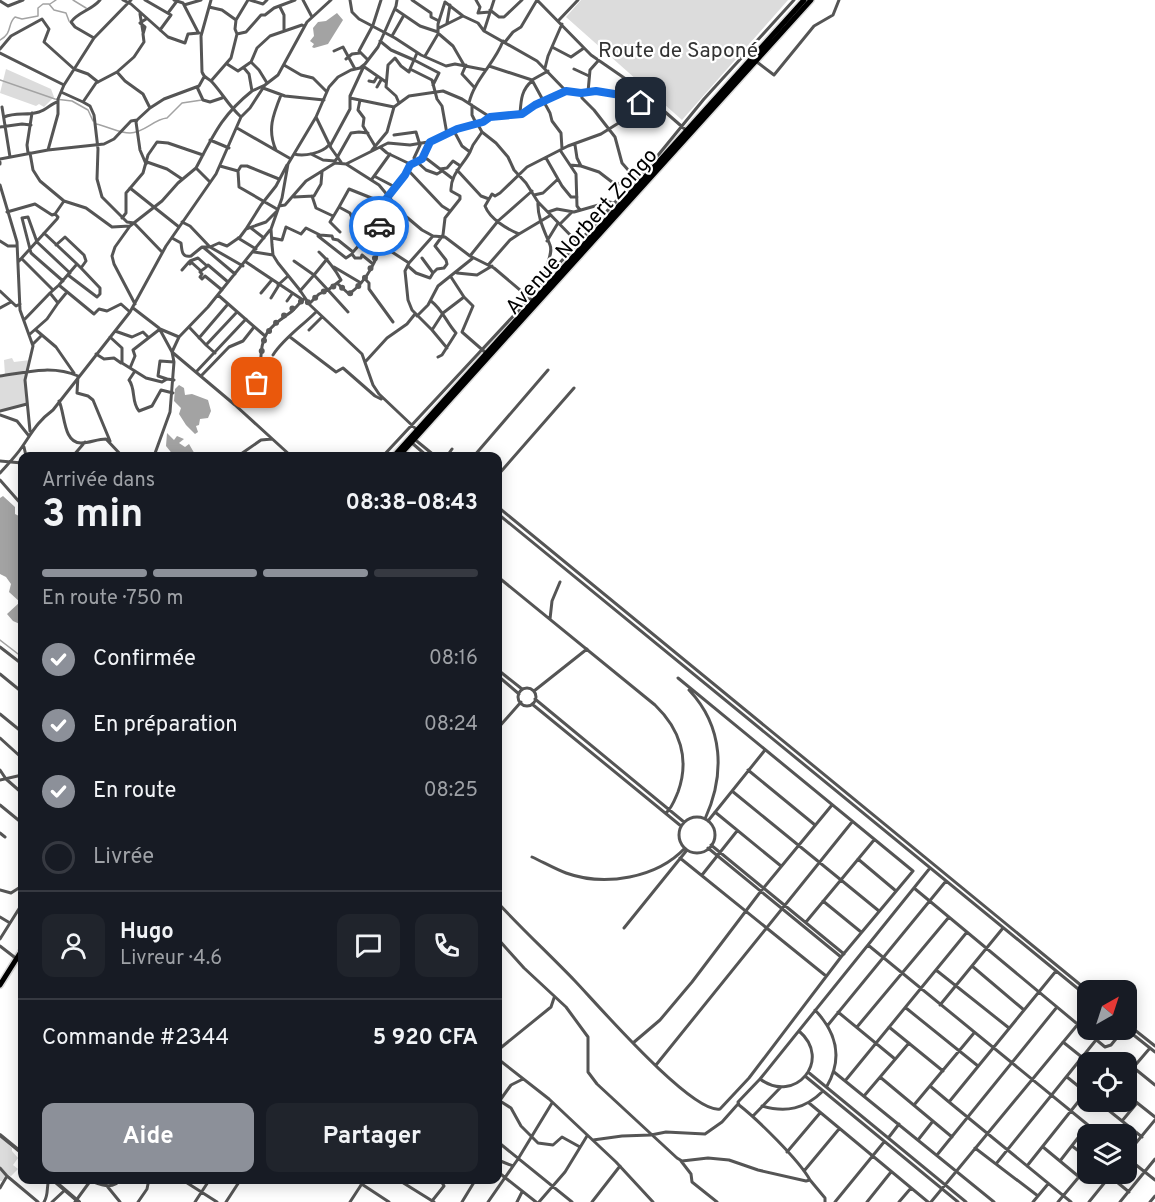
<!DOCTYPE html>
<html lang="fr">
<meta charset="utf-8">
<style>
:root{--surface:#171b24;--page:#20242c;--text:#f1f3f6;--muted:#9ea1a6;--line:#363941;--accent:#8c9099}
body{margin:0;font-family:Overpass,sans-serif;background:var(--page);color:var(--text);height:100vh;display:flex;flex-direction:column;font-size:22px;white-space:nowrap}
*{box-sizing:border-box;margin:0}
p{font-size:20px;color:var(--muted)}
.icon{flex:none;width:33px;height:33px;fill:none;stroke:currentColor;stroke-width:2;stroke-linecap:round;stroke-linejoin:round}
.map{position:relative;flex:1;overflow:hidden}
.side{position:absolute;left:18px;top:452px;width:484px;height:732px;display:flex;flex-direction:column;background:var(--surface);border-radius:12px;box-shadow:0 3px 15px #0003}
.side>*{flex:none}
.needle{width:39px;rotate:39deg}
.tools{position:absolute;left:1077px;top:980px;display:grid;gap:12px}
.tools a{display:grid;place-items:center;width:60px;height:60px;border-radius:12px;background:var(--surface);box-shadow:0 3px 15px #0003;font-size:30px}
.pin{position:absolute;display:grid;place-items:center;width:51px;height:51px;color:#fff;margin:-26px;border-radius:12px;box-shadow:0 3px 9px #0006}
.courier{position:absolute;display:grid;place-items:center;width:60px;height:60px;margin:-30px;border:4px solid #1a73e8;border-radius:50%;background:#fff;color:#222;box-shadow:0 2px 8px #0007}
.summary em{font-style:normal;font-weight:700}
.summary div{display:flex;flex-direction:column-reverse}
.summary{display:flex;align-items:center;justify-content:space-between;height:102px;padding:0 24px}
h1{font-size:39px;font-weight:700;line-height:45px}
.bar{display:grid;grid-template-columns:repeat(4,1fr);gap:9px 6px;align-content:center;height:72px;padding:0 24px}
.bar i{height:8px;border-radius:4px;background:var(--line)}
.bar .selected{background:var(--accent)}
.bar p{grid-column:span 4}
.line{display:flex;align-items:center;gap:15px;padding:0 24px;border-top:2px solid var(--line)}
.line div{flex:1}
.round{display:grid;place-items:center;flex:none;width:63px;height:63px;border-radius:12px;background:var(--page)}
ol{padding:0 24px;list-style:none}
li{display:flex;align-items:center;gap:18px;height:66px}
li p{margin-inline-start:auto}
li .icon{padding:6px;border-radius:50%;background:var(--accent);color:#fff;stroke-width:4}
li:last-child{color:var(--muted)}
li i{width:33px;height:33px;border:3px solid var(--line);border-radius:50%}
.primary-button{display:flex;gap:12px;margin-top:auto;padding:12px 24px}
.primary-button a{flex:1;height:69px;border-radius:12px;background:var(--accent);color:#fff;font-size:24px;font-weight:700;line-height:69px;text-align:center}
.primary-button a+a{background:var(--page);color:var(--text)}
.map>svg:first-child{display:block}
.green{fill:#dcdcdc}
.water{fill:#a3a3a3}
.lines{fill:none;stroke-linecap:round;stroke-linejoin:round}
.stream{stroke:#a3a3a3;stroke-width:1.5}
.primary-casing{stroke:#dbdbdb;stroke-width:8}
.minor{stroke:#555;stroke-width:3}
.tertiary{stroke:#555;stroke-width:4}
.primary{stroke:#000;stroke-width:5}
.done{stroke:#595959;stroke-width:6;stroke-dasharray:0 10.8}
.route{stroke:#1a73e8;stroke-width:8}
.labels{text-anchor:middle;stroke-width:4.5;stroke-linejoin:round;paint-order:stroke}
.park-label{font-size:21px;fill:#333;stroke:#fff}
.street-label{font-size:21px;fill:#000;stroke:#fff}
</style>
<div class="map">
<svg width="1155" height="1202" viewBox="0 0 1155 1202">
<rect width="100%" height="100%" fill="#fff"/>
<!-- green -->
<path class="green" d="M581,0H788L682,120L566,17Z
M6,69L51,89L54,97L44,107L39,104L36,106L0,93Z
M12,358L14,362L30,360L25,378L26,404L0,410V377L5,375L4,360Z
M0,1137L12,1148V1151L18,1158L13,1165L18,1169L11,1176L6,1174L2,1181H0Z"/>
<!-- water -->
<path class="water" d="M337,13L343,20L328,44L314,48L312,47L314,44L310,41L314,36L313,28L318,22L326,21Z
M369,205L374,207L371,215L374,217L372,224L375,225L377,231L375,243L368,245L363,244L367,237L360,228Z
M179,385L184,388L185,395L192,394L208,400L211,411L208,418L200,419L199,425L196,426L198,432L195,434L186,425L179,414L181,408L174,401L175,389Z
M167,433L174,440L177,436L184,439L179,443L185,447L189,444L196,456H174L166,446Z
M3,496L15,507V514L19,516L22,515V625L13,621L7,614L20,602L9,592L11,584L6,577L0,574V498Z"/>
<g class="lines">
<!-- stream -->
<path class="stream" d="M73,0L86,8
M50,4L56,0
M0,40C13,33 7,24 15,17L22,19L38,16V8L43,4H49L54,10L66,13L69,21
M0,80L55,99L72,101L88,110L93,121
M96,124C107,126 119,133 130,133C144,133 154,119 167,118L182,103L202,100
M0,640L22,657"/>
<!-- primary casing -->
<g class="primary-casing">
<path id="primary" d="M394,456L804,0
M399,456L811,0
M0,985L22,950"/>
</g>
<!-- minor -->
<path class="minor" d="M123,0L131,4L168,37L185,43L188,34L199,33
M145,0L171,15L160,30
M174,0L183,3L198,32
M211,0L201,36L202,72C204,78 208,78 212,82C223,94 228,105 241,117
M250,0L263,4L267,0
M303,0L312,17
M350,0L352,12L359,19L395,38L421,55L446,66L455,64L486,70
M397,0L396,6L378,47L365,64L360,68L351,70L338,77L329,87L316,117L288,164L282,198L271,229L272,245L273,255L278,263L299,289L310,305L362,354L373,385L379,394L417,430
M412,0L431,13V17L439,21
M476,0L480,7L478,13L490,12
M537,0L591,55L633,84L687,131
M0,1L8,6L23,0
M445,2L463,16L478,23L484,31L537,61L566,91
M184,5L201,0
M209,7L222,10L236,20
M280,7L284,15V31
M395,9L420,26L438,32
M490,10L499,17H504L522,0
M168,13L177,1
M140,14L143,32
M146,19L140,23L145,27L143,34L144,42L134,57L117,72L125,81L143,94L150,108
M559,20L578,0
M447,23L450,5
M439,28L463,16
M484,31L494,0
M237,34L246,32L261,15H265L274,8L295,0
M439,34L453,46L464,65
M392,36L404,15
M94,38L75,27L71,22C78,12 92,10 100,0
M380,41L391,50L414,60L410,69
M505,42L513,32L521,27L537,0
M552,47L571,57L584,48
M0,49L11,36L42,19L49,29L44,42L74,69L88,74L98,82
M334,51L343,47L355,69
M0,53L64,85
M417,53L414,60L439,73L433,85
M425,56L438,34V24L445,2
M346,59L352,54L360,53
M368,60L359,51L373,25L381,0
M251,62L259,70L267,83
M757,62L774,75L814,26L833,15L839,0
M227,64L238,71L251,62L257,48L270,36L302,25L304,26
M284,65L301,75L313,78L326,91
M466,65L462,74L474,87
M363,66L386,82
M489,66L532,80L548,71
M244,68L249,74L252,91L265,85
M545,68L548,56L562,24
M574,69L589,76
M117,72L96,83L83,102L90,106L94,115L98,149L97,179L102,197L127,222L134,223L162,252
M532,80L550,113L552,121L561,133L562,149
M211,81L231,58L237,34L235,29L236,20L248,0
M369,81L374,82L377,77
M197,87L203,100L210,102L222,98
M377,87L381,80
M263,88L285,96L324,100
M61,92L83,102
M588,92L590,70L598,61
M581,93L582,98L594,110L615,137L622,163L636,179
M350,98L394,107
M360,100L358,110L364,118L363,126L375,146
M399,103L396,96L386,87L388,65L395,58L401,66L409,72L410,69L432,80L437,99L442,106L447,134
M469,103C474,80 495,63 503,41
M472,105V115L476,123
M2,107L10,157
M520,114C521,101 521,90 532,81
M4,117C16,112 27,116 39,112C46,110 51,104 57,102
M316,117L331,148L341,162
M137,120L136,122L140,150L146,164
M477,123L482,132L496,143L508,157L514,170L526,183L538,202L578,243
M0,127L22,124L31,125
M237,128L291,159
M394,135L416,132L419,142
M210,140L229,148
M575,145L577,158L581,166L599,172L612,182L629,186
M330,146L350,109V96L363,68
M380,147L387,153L410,164
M48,150L58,114V99L64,85L94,38L131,0
M276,150C267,130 273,115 281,95
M372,150L387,132L394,107L409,96L443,91L462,99L490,117
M560,150L576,174L577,206L580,210
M470,152L473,145L482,132
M28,153L27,145L32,113
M30,153L33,170L40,181L64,201L86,208L112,227L130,226
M294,154C304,157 322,153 329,145
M311,154L323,160L335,161L338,157
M338,156L351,133L359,132L368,133
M546,158L562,186L571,197H577
M0,159L48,150L104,144L114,139L131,121L137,120L150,108L164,99L199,86L204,77
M422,159L430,142
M0,162V164
M147,162L167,169L182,179
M346,164L379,185L403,214L422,230L433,236L445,237L470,256L494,268L533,301
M570,165L581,166
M220,166L238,171L241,166H247L279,179
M407,169L442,206L450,211
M440,169L447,168L453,161L459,165
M457,170L481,196L489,199
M238,171L239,187L277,209
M442,171L437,174L426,170L416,161L423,158L427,159L453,179
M374,176L395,187
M372,179L390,154
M210,182L196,168C214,134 222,115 252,91
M0,185L17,242L20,310L33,346L25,380L30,431
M130,188L179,227
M534,195L543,193L558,179
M312,196L316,208L333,216
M294,197L314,196L321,184L322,172
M538,202C537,217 545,232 550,245C554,255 543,267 545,279
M384,203L349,189L339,207L350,213L363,245L392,252L409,263
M279,206L285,205L306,181L335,163L346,164L388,143L410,145L434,141L457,129L482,122L490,117L522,114L535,105L566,91L581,93L596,91L639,99L649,97
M339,207L330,222L340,232
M7,212L35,204L52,215L55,214
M548,212L557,209L574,212L609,202L615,203
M551,215L519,234C507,229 490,219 485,206L492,194L495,196L500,193L527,167L568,146L601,134L625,119L644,100
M122,218L126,213V193L143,173L148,155L157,142L168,143L203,155
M182,222L190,226L210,247L243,266
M560,224L572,212
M251,228L264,238
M246,229L261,205L276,186L287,165
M270,230L208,307L179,337L172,352L235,405L291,456
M44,233L77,264
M318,236L346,258L352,254L355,258H361L362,255L373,264
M433,236L409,263L405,271L408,300L412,310L432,330L447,348
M172,238L181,243C182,249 181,258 191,256L202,247H210L219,243L227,246L240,237L246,229L266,222L277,211
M238,238L256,249
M272,238L282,240L286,227L301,234L306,228L320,235L332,236L333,239L338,240L353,252L361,243
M0,241L8,246H17
M547,241L558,223
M203,247L235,274
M254,252L273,255
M319,252C329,261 335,269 341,280L328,290L314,275L327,259
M470,256L498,221L532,191
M22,259L53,290
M19,261L57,219L58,217L55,214L64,201
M294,261L314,275L300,291
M246,262L303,300
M489,264L510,240L519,234
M207,266L198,258L190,261L201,271C203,269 206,268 208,265L228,282
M408,266L416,273L430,278L433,273L422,258
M334,267L361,283
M182,270L189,262L190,264
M200,272L202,274L200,277L202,279L205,276L222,290
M433,273L437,269L444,268L447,264L446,260L435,246L443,235L445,218L460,199V196L451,191C450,175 463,165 470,152L462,146L454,131
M457,273L477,275L492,266
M68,275L97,297L100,294V288L81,268
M364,278L369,283V289L393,322
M63,281L31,253L22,218L28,217L37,242L70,273
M338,284L349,294C365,283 381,257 380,237C380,227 378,219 382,209C388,193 401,179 410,165L416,161L414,158L421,143
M278,285L288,276
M60,286L94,314L99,309L107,311L121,304L130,312
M0,291L16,306L20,304
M50,293L59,285L77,264L81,268L86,261L84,255L65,237L56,245
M261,293L271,281
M218,295L265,336
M464,297L473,306L462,332L486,353
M271,298L279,285
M287,301L292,294
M431,301C443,310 446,322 456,333L442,355L438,357
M58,303L67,292
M135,304L114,264L112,256L115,247L130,226L162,201L178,183L196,168
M309,304L319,294L328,290L348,312
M0,308L11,302
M133,308L159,328L172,352L174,362L170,412L154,456
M417,316L428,305L438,286L473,258
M24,320L50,293L58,303L47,319L30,334
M189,327L206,345
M36,330L56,347L74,373
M309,330L322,317
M432,330L443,313L464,297L451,277
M115,331L132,337L143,332L148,337
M110,337L122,348V363L130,368L135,356L133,350L160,329L179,337
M290,337L336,372L343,368L375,396L381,399
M199,338L228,304
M33,344L42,335
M215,353L206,345L237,312
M96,354L104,359L114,358L121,363
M273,355C284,338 301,327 316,312
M366,361L387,338L407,324L415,314
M130,368L146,378L162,382L167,379L174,380
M135,371L129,380C136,389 131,402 139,411L152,406L161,390L173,393
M196,372L246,319
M0,376C26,372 53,365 78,376L77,393L88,396L93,400L110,441
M201,376L229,347L243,341L254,327
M167,379L158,376L160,361L174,362
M252,387C266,374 256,350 267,333C273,324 283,318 291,312C296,308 300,302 305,298
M59,401C65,413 63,443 81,443C90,443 97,439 106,439L122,456
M0,411L27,404
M0,415L17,421L29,436
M413,438L435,456
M412,443L427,456
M24,447L26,456
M73,456L85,442
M238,456L261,440L272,439
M383,456L517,312L545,279L659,154L704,99L794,0
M447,456L452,449
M474,456L548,370
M0,461L22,463
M0,473C7,465 16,456 22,447C33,431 37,422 53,410L130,312L166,246L216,174L241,117L250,108L265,85L278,75L307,22L331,0
M498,475L574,388
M0,480L22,505
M498,507L1088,991
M498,514L1088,997
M498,577L655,705C680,729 690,759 678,792C675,799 672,808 666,813
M550,619L552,601L560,582
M0,647L22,664
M498,670L522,689
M0,674L22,692
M498,676L519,694
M518 697a9 9 0 1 1 18 0a9 9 0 1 1-18 0Z
M689,690C724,727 725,775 705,819
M534,691L587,649
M535,699L684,822
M532,704L681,826
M0,714L22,732
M498,728L521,702
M0,738L22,758
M0,770L6,779L22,793
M748,770L815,825
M0,780L22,775
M732,791L879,911
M0,805L22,823
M715,812L781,866
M679 835a18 18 0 1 1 36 0a18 18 0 1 1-36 0Z
M708,821L765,750
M0,833L5,837
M711,845L844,954
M708,848L841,957
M532,857C543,862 555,869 566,873C605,887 657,878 685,848
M680,858L826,976
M858,859L896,891
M702,875L737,831
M914,888L1105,1047L1111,1045L1124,1029
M0,890L11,893L22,886
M823,901L861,932
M498,903C523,930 550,955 575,981C597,1004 692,1114 720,1109L749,1078L841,957L913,871L678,678
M0,917L10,923
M806,922L874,840
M624,928L687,850
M0,939L22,904
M498,939L524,968L566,1007L588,1037V1072L597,1084L677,1158L682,1161L708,1158L729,1160L758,1170L806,1181L810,1180L825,1198V1202
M868,945L1099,1134
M0,946L22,963
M972,966L1024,1010
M936,970L1009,1028
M1056,971L949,1102L1071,1202
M940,1005L1003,928
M906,1008L978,1066
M815,1010C837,1033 843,1058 827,1086
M838,1012L895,1059
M1126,1023L1155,1046
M828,1025L946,881
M857,1027L949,917
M889,1027L943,1071
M1126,1029L1155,1052
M1063,1042L1088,1062
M633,1043L660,1020L692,982L761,891L832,805
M498,1050L551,1007L554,998
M498,1059L549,1099L616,1162L653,1202
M656,1065L852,822
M1134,1068L1155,1085
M808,1072L966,1202
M834,1072L994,1202
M805,1076L958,1202
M1126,1076L1150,1048
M880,1077L952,1137
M1067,1077L1088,1094
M760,1079C795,1105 833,1060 799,1031
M845,1081L967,932
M930,1086L949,1102
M1126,1094L1155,1117
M864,1096L909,1043
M500,1101L511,1108L521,1126L538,1143L553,1145L562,1137L580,1147
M1097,1101L1142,1137
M498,1103L511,1085L523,1079
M809,1103L928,1202
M914,1105L974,1033
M762,1106C786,1113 805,1109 823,1091
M753,1116L781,1087
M1122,1121L1137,1103
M889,1137L899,1124
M593,1140L622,1136L651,1135L666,1132L705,1134L722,1122L738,1104
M918,1140L933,1121
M498,1142L572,1202
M1072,1146L1088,1158
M1043,1147L1078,1176
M975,1148L1038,1196
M787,1152L820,1113
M937,1155L1057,1007
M1126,1155L1155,1120
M1126,1157L1155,1180
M498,1160L513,1166
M681,1161L691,1174L692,1182L717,1202
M1060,1161L1088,1125
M996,1164L1096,1040
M1027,1166L1086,1092
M0,1168L7,1176L0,1188
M804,1171L839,1129
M498,1172L536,1202
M1106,1173L1129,1192
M7,1176L38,1202
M181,1179L217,1202
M354,1179L389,1202
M397,1179L434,1202
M810,1180C799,1160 757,1119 739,1105L738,1102L760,1079L930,868
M91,1181C102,1185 113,1190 121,1179
M107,1186L120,1202
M432,1201L444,1186L440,1179
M44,1202C49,1194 46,1188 49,1179
M52,1202L65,1190
M75,1202L91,1180
M138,1202L147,1189L149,1179
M195,1202L210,1179
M226,1202L241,1179
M350,1202L365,1179
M462,1202L476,1179
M488,1202L518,1159L552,1103
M517,1202L522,1192
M539,1202L565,1172L587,1136
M592,1202L620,1166
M835,1202L884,1142
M867,1202L891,1172
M899,1202L911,1188
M931,1202L1088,1012
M1033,1202L1048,1184
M1058,1202L1088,1166
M1089,1202L1110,1176
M1120,1202L1155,1159
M1150,1202L1155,1196"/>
<!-- tertiary -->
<path class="tertiary" d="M0,1135L22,1153
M52,1179L79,1202"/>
<!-- primary -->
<use href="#primary" class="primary"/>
</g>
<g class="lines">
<!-- done -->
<path class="done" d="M257,383C261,370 260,357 263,344C267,325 291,311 305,298L309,304L319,294L338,284L349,294C365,284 377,259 380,240C380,235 378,231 379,226"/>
<!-- route -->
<path class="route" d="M379,226L380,214L386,199L405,175L410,165L422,159L430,142L457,129L483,122L490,117L522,114L535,105L566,91L581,93L596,91L645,99L641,103"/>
</g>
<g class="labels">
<!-- park labels -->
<g class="park-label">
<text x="678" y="57">Route de Saponé</text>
</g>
<!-- street labels -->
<g class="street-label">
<text transform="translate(581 231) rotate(-48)" y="7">Avenue Norbert Zongo</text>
</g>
</g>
</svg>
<div class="tools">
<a><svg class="needle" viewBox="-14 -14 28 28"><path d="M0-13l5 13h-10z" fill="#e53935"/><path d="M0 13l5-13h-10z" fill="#9ea1a6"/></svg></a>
<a><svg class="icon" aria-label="locate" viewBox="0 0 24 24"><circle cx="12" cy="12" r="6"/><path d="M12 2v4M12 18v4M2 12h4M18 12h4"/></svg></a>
<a><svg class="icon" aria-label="layers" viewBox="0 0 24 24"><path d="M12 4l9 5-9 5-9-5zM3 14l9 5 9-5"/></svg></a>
</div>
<div class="pin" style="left:257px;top:383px;background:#ea580c"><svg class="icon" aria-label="bag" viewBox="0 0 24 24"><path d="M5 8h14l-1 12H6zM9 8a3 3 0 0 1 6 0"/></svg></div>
<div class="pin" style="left:641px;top:103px;background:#1f2937"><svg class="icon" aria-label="home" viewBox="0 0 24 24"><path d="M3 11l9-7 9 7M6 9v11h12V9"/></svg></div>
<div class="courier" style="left:379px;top:226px"><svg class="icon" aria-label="car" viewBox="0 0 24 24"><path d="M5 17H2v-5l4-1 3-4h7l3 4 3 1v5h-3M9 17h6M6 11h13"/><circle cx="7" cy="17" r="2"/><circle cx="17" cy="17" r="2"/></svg></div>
<section class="side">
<div class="summary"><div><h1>3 min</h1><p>Arrivée dans</p></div><em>08:38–08:43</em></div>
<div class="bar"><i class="selected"></i><i class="selected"></i><i class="selected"></i><i></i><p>En route · 750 m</p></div>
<ol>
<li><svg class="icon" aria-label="check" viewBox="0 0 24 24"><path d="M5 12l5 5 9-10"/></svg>Confirmée<p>08:16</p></li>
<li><svg class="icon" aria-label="check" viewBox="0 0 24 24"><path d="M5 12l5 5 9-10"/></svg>En préparation<p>08:24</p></li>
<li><svg class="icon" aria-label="check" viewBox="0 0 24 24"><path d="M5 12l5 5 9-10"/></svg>En route<p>08:25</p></li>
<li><i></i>Livrée</li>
</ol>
<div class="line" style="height:108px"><a class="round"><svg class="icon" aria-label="person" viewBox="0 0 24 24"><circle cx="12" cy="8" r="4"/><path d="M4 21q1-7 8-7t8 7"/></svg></a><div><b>Hugo</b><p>Livreur · 4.6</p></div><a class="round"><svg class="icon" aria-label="chat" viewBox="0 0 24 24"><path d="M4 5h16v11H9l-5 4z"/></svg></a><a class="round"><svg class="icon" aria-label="phone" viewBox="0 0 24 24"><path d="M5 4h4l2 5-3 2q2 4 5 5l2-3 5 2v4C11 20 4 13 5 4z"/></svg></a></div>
<div class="line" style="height:78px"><div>Commande #2344</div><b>5 920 CFA</b></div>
<div class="primary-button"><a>Aide</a><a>Partager</a></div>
</section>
</div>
